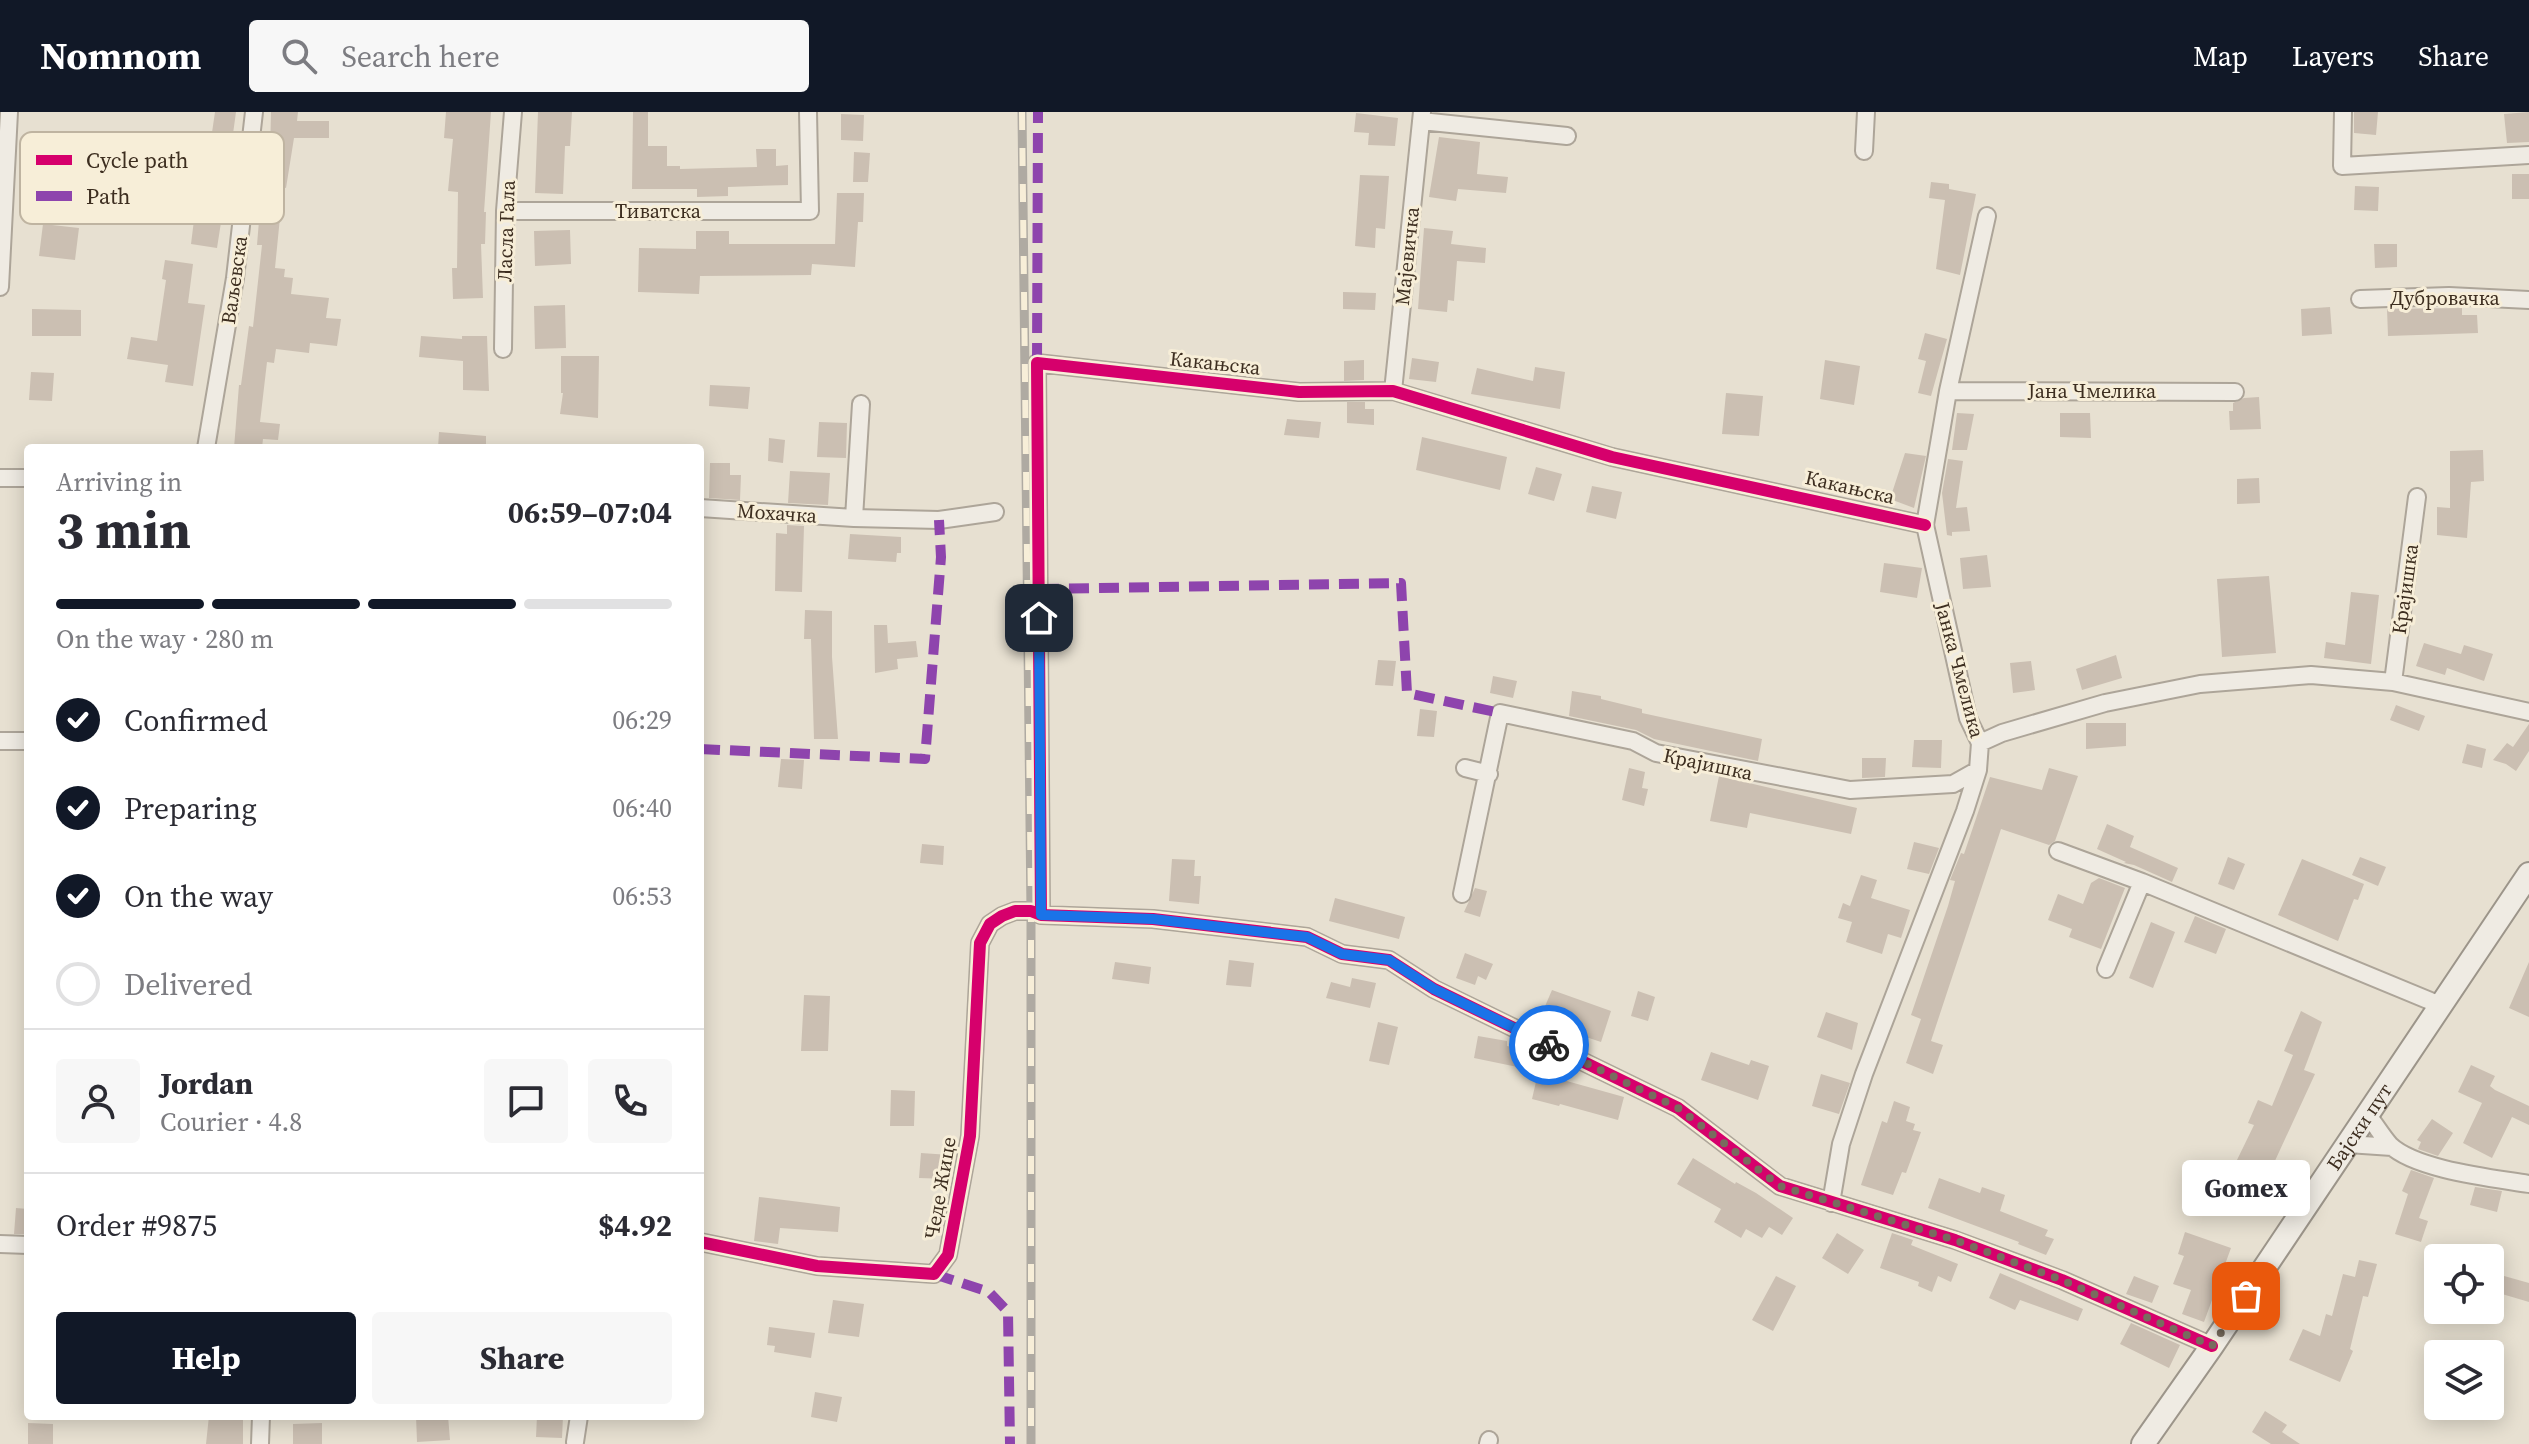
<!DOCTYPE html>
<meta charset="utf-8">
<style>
:root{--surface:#fff;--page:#f7f7f7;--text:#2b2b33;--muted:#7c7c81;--line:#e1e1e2;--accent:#111827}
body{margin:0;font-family:"Source Serif 4",serif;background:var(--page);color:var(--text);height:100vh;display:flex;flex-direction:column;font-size:30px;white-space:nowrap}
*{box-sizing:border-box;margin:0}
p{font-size:26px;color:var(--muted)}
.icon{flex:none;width:44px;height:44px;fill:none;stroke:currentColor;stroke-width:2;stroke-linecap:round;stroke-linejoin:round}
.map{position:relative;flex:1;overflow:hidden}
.sheet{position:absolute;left:24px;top:332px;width:680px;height:976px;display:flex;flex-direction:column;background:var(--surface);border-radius:8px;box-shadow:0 4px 20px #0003}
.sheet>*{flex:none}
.fabs{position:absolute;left:2424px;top:1132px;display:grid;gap:16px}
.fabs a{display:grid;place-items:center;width:80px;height:80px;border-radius:8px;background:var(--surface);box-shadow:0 4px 20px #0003;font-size:40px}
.pin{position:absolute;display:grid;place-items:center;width:68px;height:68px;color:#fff;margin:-34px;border-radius:16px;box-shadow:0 4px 12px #0006}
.courier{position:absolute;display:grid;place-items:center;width:80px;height:80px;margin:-40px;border:6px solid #1a73e8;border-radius:50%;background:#fff;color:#222;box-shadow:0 2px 10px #0007}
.bubble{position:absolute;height:56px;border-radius:8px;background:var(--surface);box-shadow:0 4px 20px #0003;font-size:26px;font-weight:700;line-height:56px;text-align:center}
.summary em{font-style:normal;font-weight:700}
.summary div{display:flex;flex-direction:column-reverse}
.summary{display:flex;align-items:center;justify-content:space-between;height:136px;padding:0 32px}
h1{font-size:52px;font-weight:700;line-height:60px}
.bar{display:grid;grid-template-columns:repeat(4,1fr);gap:12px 8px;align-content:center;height:96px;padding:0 32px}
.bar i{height:10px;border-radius:6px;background:var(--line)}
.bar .on{background:var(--accent)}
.bar p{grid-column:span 4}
.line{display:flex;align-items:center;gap:20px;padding:0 32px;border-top:2px solid var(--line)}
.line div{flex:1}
.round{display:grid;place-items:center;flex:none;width:84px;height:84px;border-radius:8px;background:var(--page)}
ol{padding:0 32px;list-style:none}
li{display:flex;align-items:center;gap:24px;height:88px}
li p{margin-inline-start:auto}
li .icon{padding:8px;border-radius:50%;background:var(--accent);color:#fff;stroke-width:4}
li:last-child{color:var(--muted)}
li i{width:44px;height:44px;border:4px solid var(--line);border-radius:50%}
.primary-button{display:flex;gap:16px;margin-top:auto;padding:16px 32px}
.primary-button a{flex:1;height:92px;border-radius:8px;background:var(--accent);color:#fff;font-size:32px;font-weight:700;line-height:92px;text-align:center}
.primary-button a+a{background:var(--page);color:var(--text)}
header{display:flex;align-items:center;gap:48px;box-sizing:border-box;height:112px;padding:0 40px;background:var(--accent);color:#fff}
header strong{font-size:38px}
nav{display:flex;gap:44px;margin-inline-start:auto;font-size:28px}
.search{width:560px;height:72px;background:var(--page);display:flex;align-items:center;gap:20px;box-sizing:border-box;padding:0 28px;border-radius:8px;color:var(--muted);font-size:30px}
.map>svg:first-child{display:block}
.building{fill:#cbbfb2}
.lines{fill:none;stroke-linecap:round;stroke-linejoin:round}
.street-casing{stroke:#ada599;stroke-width:20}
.secondary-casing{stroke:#9c958a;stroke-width:26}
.street{stroke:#efebe3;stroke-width:16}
.secondary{stroke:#efebe3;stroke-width:22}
.rail-casing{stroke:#afaaa2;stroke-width:9}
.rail{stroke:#f7eed8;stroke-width:6;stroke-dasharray:18;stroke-linecap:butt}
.quiet{stroke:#8e44ad;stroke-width:10;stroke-dasharray:20 10;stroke-linecap:butt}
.cycleway-casing{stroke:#f7eed8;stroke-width:17}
.cycleway{stroke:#d6006c;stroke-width:12}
.done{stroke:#786c5e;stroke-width:8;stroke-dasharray:0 14.4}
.route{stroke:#1a73e8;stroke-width:10}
.labels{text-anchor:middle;stroke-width:6;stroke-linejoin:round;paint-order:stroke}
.street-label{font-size:20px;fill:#3d2e20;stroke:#f7eed8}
.key{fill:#f7eed8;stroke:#bfb4a1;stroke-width:2}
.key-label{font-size:22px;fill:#3d2e20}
</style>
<header>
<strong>Nomnom</strong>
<div class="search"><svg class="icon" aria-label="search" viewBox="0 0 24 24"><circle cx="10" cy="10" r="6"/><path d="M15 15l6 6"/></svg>Search here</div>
<nav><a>Map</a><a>Layers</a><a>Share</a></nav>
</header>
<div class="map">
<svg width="2529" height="1332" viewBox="0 0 2529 1332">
<rect width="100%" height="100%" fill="#e7e0d1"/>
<!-- building -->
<path class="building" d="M215,0H236L229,51L208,48Z
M271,0H298L297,9H329V26H294L286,76L283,75L275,156L285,157L284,165L293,166L291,182L329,186L326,206L341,207L337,234L310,231L309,241L276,237L274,251L267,250L260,310L280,312L278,328L263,327L262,336H234L239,273H241L249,214L253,215L262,133H257L262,72L266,42H270Z
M446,0H491L484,100H486L485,132H481L483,186L453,187L452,156H457L458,80L448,79L453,27L444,26Z
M538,0H572L570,34H565L563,82L535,81Z
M633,0H648V34H667V54H680V57L757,55L756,37H776V54L788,53V73L728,75V84L697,85V77H632Z
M2354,0H2378L2376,23L2354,21Z
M2529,0V30L2507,31L2504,2Z
M1356,1L1398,6L1395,34L1368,33L1369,21L1354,20Z
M841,2L864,3L863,29L841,28Z
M1439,25L1480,30L1477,62L1508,65L1506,81L1458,77L1456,89L1429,85Z
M854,40L870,41L868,70H853Z
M2512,62H2529V87H2512Z
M1360,63L1389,64L1385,117L1376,116L1375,136L1355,134Z
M1931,70L1949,72V77L1976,82L1960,163L1936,157L1945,88L1929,86Z
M2355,74L2379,75L2378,99L2354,98Z
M837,81H864L863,110H858L855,155L812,152L811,163L700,164L699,182L638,180L639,136L696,137V119H729V132H835Z
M195,100L222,104L217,136L191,132Z
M43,112L79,116L75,148L39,144Z
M1424,116L1453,119L1451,132L1486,136L1485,151L1457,149L1454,189L1448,188L1447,200L1418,197Z
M570,118L571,152L535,154L534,119Z
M2374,132H2397V155L2375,156Z
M165,148L193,152L188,191L205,193L193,274L165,270L168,253L127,247L131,225L157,229L166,168L162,167Z
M1343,180L1376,181L1375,198L1343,197Z
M565,193L566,236L535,237L534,194Z
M2330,195L2332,222L2302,224L2301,197Z
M2462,196V203H2477L2478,221L2388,224L2387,197Z
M32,197L81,198V224H32Z
M1925,221L1947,227L1931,284L1918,281L1926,249L1918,247Z
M421,224L462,227V224H487L489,279L463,278V249L419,245Z
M561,244H599L598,306L560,302L563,281H561Z
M1412,246L1439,250L1436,270L1409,267Z
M1364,248V268L1344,269V249Z
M1825,248L1860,254L1854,293L1820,287Z
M1535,255L1565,260L1560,297L1471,282L1477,256L1533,269Z
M31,260L54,261L52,289L29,288Z
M710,273L750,275L748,297L709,294Z
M1726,281L1763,284L1759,324L1722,322Z
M2259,285L2261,317L2230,318L2229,299H2233V291L2244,286Z
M1347,290H1365V297H1374V313L1347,311Z
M1957,301L1974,302L1967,338H1952Z
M2060,301H2090L2091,326L2060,325Z
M1287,307L1321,310L1319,326L1284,323Z
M819,310L847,311L846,346L817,345Z
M439,320L486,324V336H438Z
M1422,325L1507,345L1500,378L1416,358Z
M769,326L785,328L783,351L768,349Z
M2483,338L2484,369L2471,370L2467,426L2437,423V395L2450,396V339Z
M1905,341L1926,344L1914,396L1890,387Z
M1948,347L1963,349L1956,396L1967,395L1970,419L1952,420V424L1947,423L1942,381Z
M710,351H730V363H741L740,388L709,386Z
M1536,355L1562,362L1554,389L1528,382Z
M790,359L830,361L828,393L788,391Z
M2259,366L2260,391L2237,392V367Z
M1592,374L1622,380L1616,407L1586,400Z
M787,413L804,414L802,480L775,479L776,421L787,422Z
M850,422L901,425V441H897L896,450L848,447Z
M1987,443L1991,475L1963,477L1960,446Z
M1884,451L1922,456L1917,486L1880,480Z
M2269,464L2276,541L2222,545L2217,467Z
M2351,480L2379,483L2371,552L2324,546L2326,530L2345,533Z
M805,498L832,499V545L838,627H814L811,527H804Z
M874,513H887L888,531L916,529L918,545L897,547L898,557L875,561Z
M2424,531L2461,542L2464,533L2493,542L2484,569L2447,556L2445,563L2416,554Z
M2116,543L2122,566L2082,578L2076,557Z
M1378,548L1396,549L1393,574L1375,573Z
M2031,549L2035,578L2013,581L2010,551Z
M1493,564L1517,569L1513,586L1490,581Z
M1572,579L1601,584V587L1642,597V601L1762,627L1758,649L1654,627L1636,618L1569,604Z
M2396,593L2425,604L2419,619L2390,608Z
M1420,597L1437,599L1434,625L1417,624Z
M2086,611H2126V634L2086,637Z
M2529,612V639L2516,659L2506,652L2493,648L2507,631L2513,635Z
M1914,628H1942L1941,656L1912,655Z
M2467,632L2486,637L2482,656L2462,651Z
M1862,646H1886L1885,665L1862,666Z
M781,647L804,648L802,677L778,675Z
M1629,656L1645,660L1642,676L1648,677L1644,694L1622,688Z
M2049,656L2078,664L2055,729L2049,733L2001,717L1931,929L1943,933L1933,962L1906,951L1921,907L1911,903L1948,794L1955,769L1950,768L1961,741L1964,742L1990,665L2042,678Z
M1719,664L1857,696L1851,722L1750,701L1747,716L1710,709Z
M2107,712L2134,724L2130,735L2178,756L2172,770L2134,753L2124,751L2126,750L2097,737Z
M1914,730L1939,736L1929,762L1907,757Z
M922,732L944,734L943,753L920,751Z
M2228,745L2245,752L2234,778L2218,772Z
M2360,745L2386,755L2378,774L2352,763Z
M1172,747L1195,748L1194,764H1201L1199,792L1169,789Z
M2302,747L2364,772L2358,788L2354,787L2338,829L2278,803Z
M1861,763L1877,768L1871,786L1910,798L1901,826L1888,822L1882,842L1846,830L1852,810L1838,806L1843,791L1850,794Z
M2099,766L2125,776L2101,837L2069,825L2072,817L2048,808L2058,782L2083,792L2091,771Z
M1475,776L1487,779L1480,805L1464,800Z
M1335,786L1405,805L1399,827L1329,809Z
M2195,804L2226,817L2216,842L2184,830Z
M2151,810L2175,820L2153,876L2129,866Z
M1465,841L1493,852L1486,868L1478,864L1475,873L1456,866Z
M1229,848L1254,851L1251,875L1226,873Z
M1115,850L1151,855L1149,872L1112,867Z
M2529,850V905L2509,896Z
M1352,866L1376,871L1370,896L1326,886L1331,870L1350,875Z
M1552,878L1611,899L1601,930L1577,922L1580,913L1543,899Z
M1638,879L1655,885L1648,909L1631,904Z
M804,883L830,884L828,939H801Z
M2301,899L2322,910L2304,958L2315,962L2268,1064L2237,1048L2254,1013L2248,1011L2258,988L2272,994L2293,943L2284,939Z
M1826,900L1858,911L1852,938L1817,925Z
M1378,910L1398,915L1389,953L1369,949Z
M1478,924L1507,929V934L1531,939L1527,957L1474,946Z
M1711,940L1749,953L1751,948L1769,954L1758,988L1701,968Z
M2471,953L2495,964L2490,974L2495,978L2529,994V1013L2512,1005L2492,1046L2463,1031L2482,991L2458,980Z
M1538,961L1624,985L1618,1008L1560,992L1559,994L1532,987Z
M1821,962L1850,971L1839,1002L1812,994Z
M891,978L915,979L914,1014H890Z
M1894,989L1910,995L1906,1009L1915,1012L1913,1018L1921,1020L1906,1061L1902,1060L1893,1083L1861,1073L1882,1009L1887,1011Z
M2432,1007L2453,1021L2438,1044L2418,1037L2421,1030L2417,1028Z
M921,1041L950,1043L948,1067L919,1066Z
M1693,1046L1735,1072L1736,1070L1756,1081L1793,1106L1782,1123L1769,1115L1762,1126L1746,1117L1741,1126L1714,1110L1721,1097L1677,1072Z
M2411,1058L2434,1066L2419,1106L2428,1109L2421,1130L2395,1122L2408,1082L2402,1079Z
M1939,1066L1980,1081L1982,1075L2005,1083L2000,1099L2048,1118L2045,1124L2054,1127L2046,1143L2018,1132L2019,1130L1928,1096Z
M2475,1075L2502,1079L2497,1100L2470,1093Z
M759,1085L840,1095L838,1120L780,1116L778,1132L754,1129Z
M16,1096L28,1097V1122H14Z
M2185,1120L2231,1136L2204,1210L2182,1202L2191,1178L2173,1172L2184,1144L2178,1142Z
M1837,1121L1864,1138L1848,1162L1822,1146Z
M1892,1121L1913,1128L1911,1133L1958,1152L1951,1170L1938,1164L1932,1180L1918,1174L1919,1170L1880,1156Z
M2359,1148L2377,1152L2368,1185L2363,1184L2350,1237L2353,1239L2340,1270L2289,1248L2303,1217L2320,1224L2326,1202L2332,1204L2343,1162L2355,1165Z
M2000,1161L2083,1197L2078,1209L2020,1188L2015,1198L1989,1186Z
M2497,1162L2529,1171V1190L2492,1179Z
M1776,1164L1796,1174L1773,1219L1752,1208Z
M2134,1164L2159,1174L2152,1191L2126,1182Z
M833,1188L864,1192L859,1225L828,1221Z
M2131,1211L2180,1233L2169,1256L2120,1232Z
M769,1215L815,1221L811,1246L774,1240L775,1234L767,1233Z
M815,1280L842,1285L837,1310L811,1305Z
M2265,1299L2287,1313L2282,1320L2300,1332H2271L2252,1320Z
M209,1304H243V1332H206Z
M416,1304H448L450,1328L417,1330Z
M537,1304H563L562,1326L536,1325Z
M28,1311L53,1312V1332H28Z
M322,1311V1332H293V1312Z"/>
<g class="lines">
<!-- street casing -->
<g class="street-casing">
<path id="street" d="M2343,0L2342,54L2529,43
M1421,9L1567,24
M1864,39L1866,0
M505,99H810L808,0
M0,175L9,0
M2360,187L2449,184L2529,188
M503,237L505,99L513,0
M1393,279L1422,0
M1948,279L2235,280
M206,336L235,166L254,0
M0,366H28
M700,396L854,406L939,408L995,400
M854,406L861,292
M2393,570L2417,385
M0,629H28
M1980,631L2002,621L2105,591L2200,572L2311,563L2393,570L2529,600
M1465,656L1489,662
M2058,739L2142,770L2440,893
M1462,782L1500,601L1633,629L1656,641L1850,678L1953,672L1978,658
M1041,803L1037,251L1299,280L1393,279L1612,345L1925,413
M2106,857L2142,770
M2367,1002C2375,1012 2382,1024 2390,1033C2416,1058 2493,1066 2529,1072
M2348,1032L2392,1035
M1831,1091L1841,1032L1864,962L1965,699L1978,658L1980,631L1968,606L1925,413L1948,279L1987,104
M700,1130L817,1154L934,1162L948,1143L970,1024L980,831L990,812L1002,804L1015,799H1031L1041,803L1153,807L1307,825L1342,842L1389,848L1434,877L1678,996L1780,1074L1955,1128L2062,1168L2212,1234
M0,1132L28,1133
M575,1330L579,1304
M260,1332L261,1304
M1488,1332L1489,1328"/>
</g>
<!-- secondary casing -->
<g class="secondary-casing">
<g id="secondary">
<path id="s1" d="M2143,1332L2212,1234L2529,762"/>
</g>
</g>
<!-- street -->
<use href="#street" class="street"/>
<!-- secondary -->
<use href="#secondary" class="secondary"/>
<!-- rail casing -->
<g class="rail-casing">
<path id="rail" d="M1022,0L1031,799V1332"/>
</g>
<!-- rail -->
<use href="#rail" class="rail"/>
<!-- quiet -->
<path class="quiet" d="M1037,251L1038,0
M1039,477L1401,471L1407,581L1500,601
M700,637L925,647L941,445L939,408
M934,1162L989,1180L1008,1200L1010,1332"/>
<!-- cycleway casing -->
<g class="cycleway-casing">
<path id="cycleway" d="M1041,803L1037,251L1299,280L1393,279L1612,345L1925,413
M700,1130L817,1154L934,1162L948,1143L970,1024L980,831L990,812L1002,804L1015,799H1031L1041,803L1153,807L1307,825L1342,842L1389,848L1434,877L1678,996L1780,1074L1955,1128L2062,1168L2212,1234"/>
</g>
<!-- cycleway -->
<use href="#cycleway" class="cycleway"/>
</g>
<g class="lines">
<!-- done -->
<path class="done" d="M1549,933L1678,996L1780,1074L1955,1128L2062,1168L2212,1234L2246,1184"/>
<!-- route -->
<path class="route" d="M1039,506L1041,803L1153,807L1307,825L1342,842L1389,848L1434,877L1549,933"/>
</g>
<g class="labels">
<!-- street labels -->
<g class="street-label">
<text x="658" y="106">Тиватска</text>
<text transform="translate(506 119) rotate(-88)" y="7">Ласла Гала</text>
<text transform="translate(1407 144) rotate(-84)" y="7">Мајевичка</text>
<text transform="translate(234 168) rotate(-82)" y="7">Ваљевска</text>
<text x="2445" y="193">Дубровачка</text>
<text transform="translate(1215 251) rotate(6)" y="7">Какањска</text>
<text x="2092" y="286">Јана Чмелика</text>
<text transform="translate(1850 375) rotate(13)" y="7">Какањска</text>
<text transform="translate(777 401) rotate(4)" y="7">Мохачка</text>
<text transform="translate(2405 477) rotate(-82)" y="7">Крајишка</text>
<text transform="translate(1960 558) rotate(75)" y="7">Јанка Чмелика</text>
<text transform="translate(1708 652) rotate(12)" y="7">Крајишка</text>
<text dy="7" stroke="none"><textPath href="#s1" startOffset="384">Бајски пут</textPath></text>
<text transform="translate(940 1076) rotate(-80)" y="7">Чеде Жице</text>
</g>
</g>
<!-- legend -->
<rect x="20" y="20" width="264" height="92" rx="12" class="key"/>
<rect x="36" y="43" width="36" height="10" fill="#d6006c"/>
<rect x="36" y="79" width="36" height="10" fill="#8e44ad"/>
<g class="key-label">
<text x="86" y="56">Cycle path</text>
<text x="86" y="92">Path</text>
</g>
</svg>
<div class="fabs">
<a><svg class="icon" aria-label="locate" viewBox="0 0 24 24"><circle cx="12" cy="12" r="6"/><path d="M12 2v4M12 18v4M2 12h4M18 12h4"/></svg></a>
<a><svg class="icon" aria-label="layers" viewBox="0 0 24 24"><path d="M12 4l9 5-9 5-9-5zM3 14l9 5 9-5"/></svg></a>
</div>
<div class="pin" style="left:2246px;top:1184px;background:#ea580c"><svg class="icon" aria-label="bag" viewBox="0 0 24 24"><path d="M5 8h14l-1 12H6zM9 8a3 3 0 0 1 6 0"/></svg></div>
<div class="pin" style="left:1039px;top:506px;background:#1f2937"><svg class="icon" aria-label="home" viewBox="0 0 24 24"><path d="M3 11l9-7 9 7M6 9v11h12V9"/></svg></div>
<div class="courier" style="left:1549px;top:933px"><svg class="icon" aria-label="bike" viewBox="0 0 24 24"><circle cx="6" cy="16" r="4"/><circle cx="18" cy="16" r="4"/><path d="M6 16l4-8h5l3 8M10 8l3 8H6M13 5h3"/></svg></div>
<div class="bubble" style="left:2182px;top:1048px;width:128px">Gomex</div>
<section class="sheet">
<div class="summary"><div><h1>3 min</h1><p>Arriving in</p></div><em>06:59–07:04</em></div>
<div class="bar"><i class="on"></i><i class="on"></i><i class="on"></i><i></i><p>On the way · 280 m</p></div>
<ol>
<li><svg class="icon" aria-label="check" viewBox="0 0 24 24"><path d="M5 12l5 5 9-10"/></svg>Confirmed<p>06:29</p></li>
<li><svg class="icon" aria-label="check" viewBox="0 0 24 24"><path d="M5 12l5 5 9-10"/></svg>Preparing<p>06:40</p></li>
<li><svg class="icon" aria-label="check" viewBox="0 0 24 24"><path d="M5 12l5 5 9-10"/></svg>On the way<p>06:53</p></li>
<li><i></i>Delivered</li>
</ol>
<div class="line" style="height:144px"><a class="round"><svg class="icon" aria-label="person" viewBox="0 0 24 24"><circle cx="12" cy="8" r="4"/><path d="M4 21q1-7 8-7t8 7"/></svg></a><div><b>Jordan</b><p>Courier · 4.8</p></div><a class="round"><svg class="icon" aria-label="chat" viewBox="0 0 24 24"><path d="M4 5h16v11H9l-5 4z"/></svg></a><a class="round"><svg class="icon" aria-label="phone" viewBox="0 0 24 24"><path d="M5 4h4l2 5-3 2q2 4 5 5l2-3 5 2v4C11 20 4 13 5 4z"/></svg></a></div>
<div class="line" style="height:104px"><div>Order #9875</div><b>$4.92</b></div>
<div class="primary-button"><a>Help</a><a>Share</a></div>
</section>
</div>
